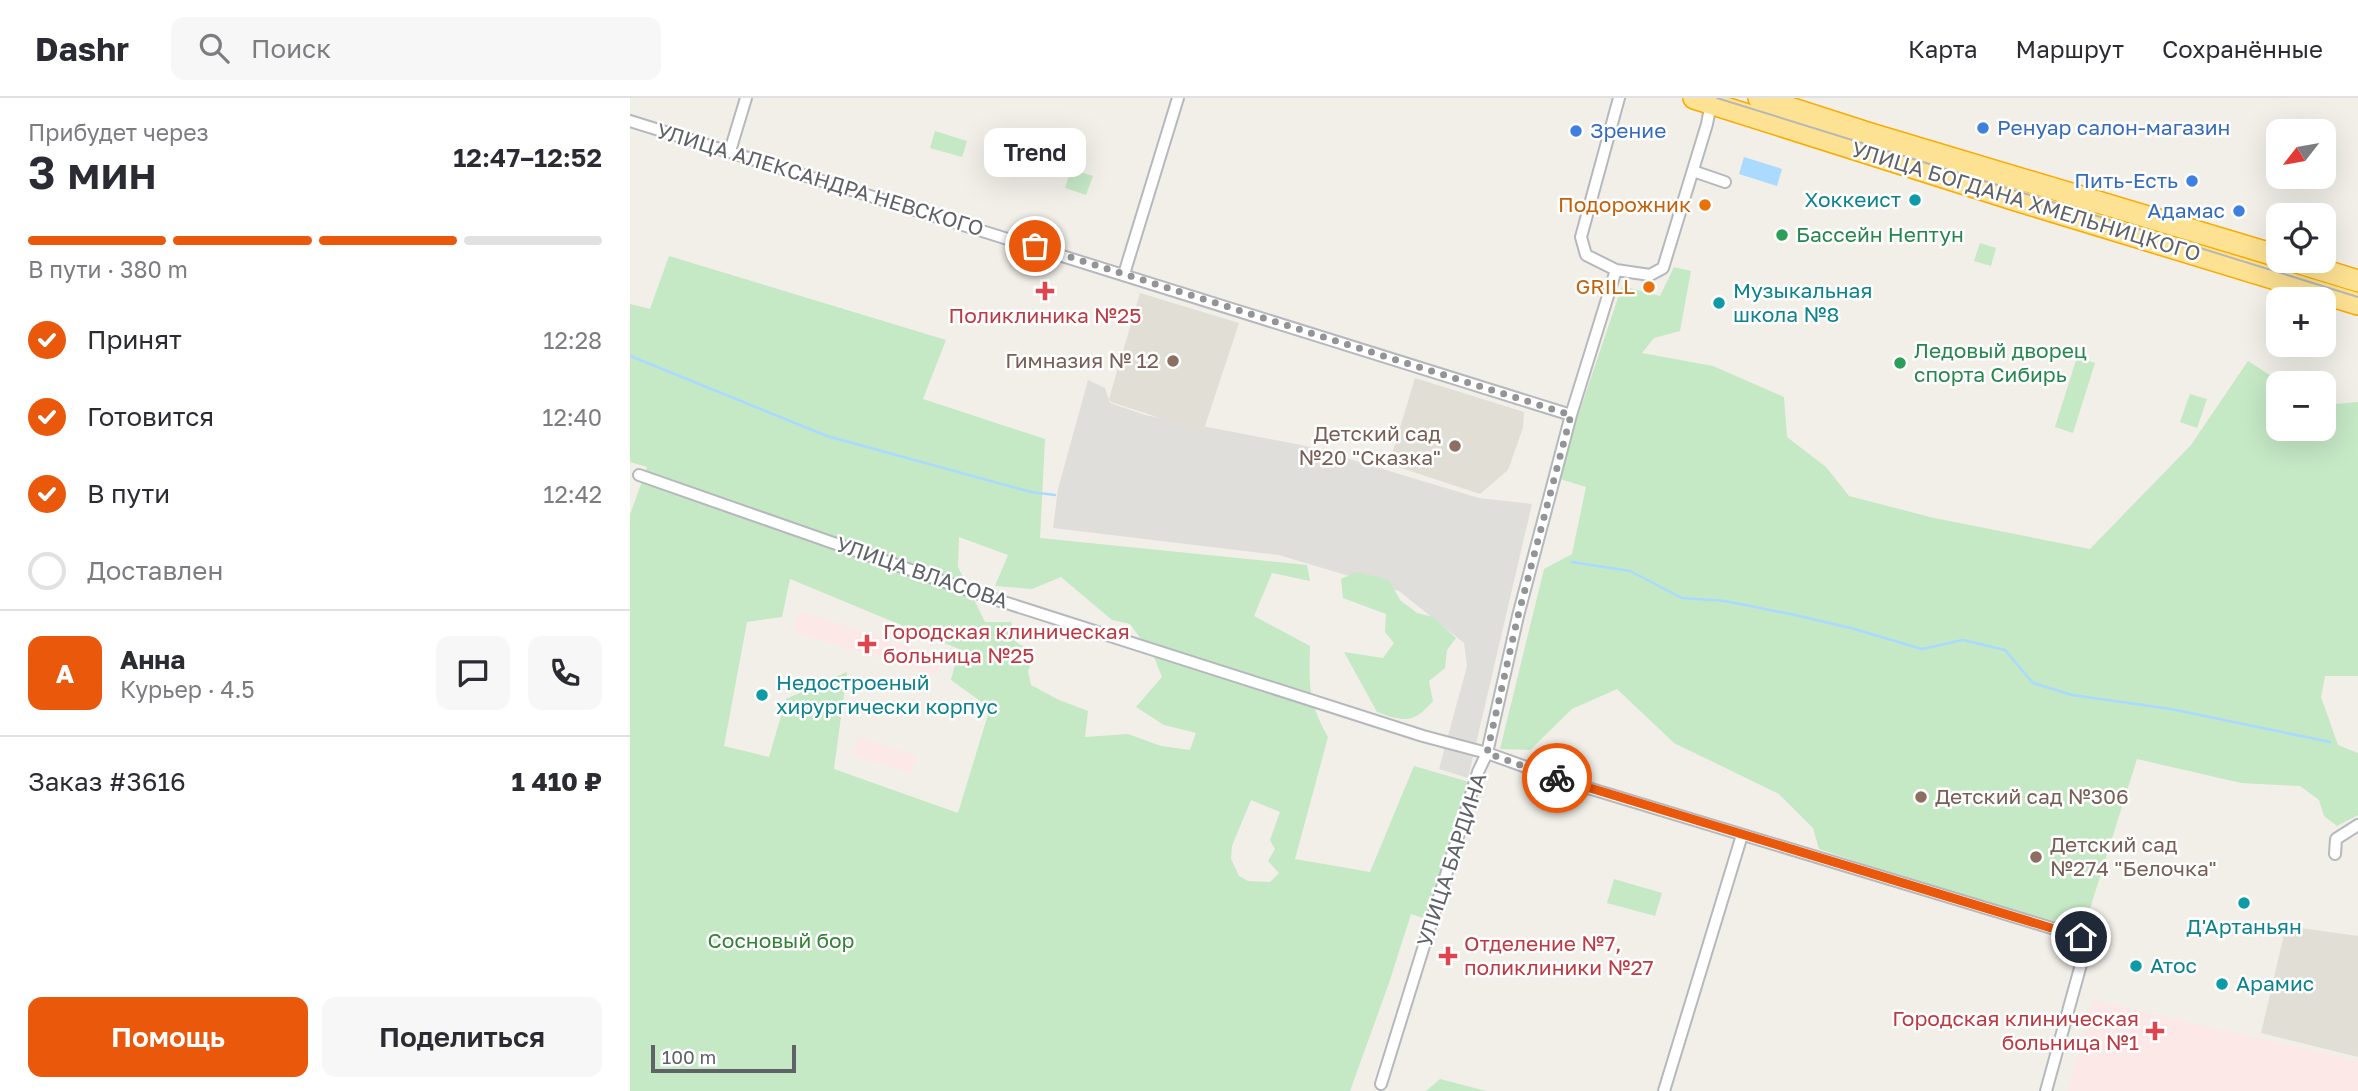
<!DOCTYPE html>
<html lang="ru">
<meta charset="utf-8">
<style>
:root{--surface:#fff;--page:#f7f7f7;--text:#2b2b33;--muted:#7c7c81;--line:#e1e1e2;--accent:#ea580c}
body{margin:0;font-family:"Golos Text",sans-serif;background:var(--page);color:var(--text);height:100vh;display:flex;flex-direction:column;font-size:26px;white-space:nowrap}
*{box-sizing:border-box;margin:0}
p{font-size:23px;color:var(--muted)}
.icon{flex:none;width:38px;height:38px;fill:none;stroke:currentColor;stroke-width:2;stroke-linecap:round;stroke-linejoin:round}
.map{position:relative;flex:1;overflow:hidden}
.side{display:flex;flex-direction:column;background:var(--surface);width:630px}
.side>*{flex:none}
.needle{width:46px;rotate:239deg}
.controls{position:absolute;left:1636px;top:21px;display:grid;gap:14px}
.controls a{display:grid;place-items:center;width:70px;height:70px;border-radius:14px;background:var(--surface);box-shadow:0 7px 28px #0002;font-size:35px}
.scale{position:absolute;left:21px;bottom:18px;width:145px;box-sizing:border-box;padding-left:7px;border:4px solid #5f6368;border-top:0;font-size:19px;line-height:24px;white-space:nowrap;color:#5f6368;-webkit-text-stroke:5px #fff;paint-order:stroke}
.pin{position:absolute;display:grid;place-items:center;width:60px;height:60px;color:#fff;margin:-30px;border:4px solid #fff;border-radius:50%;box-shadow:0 2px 7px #0007}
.courier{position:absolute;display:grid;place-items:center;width:70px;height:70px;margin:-35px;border:5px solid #ea580c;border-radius:50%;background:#fff;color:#222;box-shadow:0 2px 9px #0007}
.bubble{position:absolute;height:49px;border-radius:14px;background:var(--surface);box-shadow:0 7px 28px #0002;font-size:23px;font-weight:600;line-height:49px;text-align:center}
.summary em{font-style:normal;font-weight:600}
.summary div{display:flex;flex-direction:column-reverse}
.summary{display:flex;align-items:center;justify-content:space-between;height:119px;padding:0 28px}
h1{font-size:46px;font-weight:600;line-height:52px}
.bar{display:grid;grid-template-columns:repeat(4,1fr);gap:10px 7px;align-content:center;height:84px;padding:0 28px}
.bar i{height:9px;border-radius:5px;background:var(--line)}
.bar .selected{background:var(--accent)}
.bar p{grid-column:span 4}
.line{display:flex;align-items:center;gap:18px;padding:0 28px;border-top:2px solid var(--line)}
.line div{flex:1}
.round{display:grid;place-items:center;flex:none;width:74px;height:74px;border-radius:14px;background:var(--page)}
ol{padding:0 28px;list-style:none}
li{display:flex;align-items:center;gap:21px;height:77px}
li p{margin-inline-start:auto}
li .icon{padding:7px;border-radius:50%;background:var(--accent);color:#fff;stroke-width:4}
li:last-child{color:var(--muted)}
li i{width:38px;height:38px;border:4px solid var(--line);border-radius:50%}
.primary-button{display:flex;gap:14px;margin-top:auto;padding:14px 28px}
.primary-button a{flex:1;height:80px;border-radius:14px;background:var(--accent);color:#fff;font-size:28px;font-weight:600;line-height:80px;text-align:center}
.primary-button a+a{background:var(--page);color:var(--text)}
header{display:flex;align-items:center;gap:42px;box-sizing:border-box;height:98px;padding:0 35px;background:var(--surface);border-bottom:2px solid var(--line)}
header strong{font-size:33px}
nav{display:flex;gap:38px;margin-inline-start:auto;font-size:24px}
.search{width:490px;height:63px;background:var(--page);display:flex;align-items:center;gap:18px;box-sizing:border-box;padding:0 24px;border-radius:14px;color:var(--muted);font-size:26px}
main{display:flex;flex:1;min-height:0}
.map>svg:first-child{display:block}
.industrial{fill:#e0deda}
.education{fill:#e1ded6}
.medical{fill:#fce8e6}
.green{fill:#c5e8c5;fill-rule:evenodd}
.water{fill:#aadaff}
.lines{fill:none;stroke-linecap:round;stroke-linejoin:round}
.stream{stroke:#aadaff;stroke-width:2.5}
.street-casing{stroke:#b5b8bc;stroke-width:14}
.highway-casing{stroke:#f9ab00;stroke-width:24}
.street{stroke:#fff;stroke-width:10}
.highway{stroke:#fde293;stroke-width:21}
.tram{stroke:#b6b7b8;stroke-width:2}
.done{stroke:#929495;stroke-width:7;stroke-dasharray:0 12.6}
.route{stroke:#ea580c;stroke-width:9}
.shop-dot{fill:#3f7fe0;stroke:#fff;stroke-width:2.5}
.culture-dot{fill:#0f9aa8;stroke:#fff;stroke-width:2.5}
.food-dot{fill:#e8710a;stroke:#fff;stroke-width:2.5}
.leisure-dot{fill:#2e9e5b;stroke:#fff;stroke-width:2.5}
.health-dot{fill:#e0444e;stroke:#fff;stroke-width:2.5}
.education-dot{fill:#8d6e63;stroke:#fff;stroke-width:2.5}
.labels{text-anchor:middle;stroke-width:5;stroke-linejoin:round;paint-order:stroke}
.shop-label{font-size:21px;fill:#366cbe;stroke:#fff;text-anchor:start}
.street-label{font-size:21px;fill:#5f6368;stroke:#fff}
.culture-label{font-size:21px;fill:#0d838f;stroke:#fff;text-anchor:start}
.food-label{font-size:21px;fill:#c56008;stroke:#fff;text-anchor:end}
.leisure-label{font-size:21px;fill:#27864d;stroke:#fff;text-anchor:start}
.health-label{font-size:21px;fill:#be3a42;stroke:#fff;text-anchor:start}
.education-label{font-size:21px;fill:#785e54;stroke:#fff;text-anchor:end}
.park-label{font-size:21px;fill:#348238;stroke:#fff}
</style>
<header>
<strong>Dashr</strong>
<div class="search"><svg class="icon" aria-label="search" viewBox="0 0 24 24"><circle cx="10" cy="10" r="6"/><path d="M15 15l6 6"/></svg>Поиск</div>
<nav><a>Карта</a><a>Маршрут</a><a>Сохранённые</a></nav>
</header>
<main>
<section class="side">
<div class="summary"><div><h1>3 мин</h1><p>Прибудет через</p></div><em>12:47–12:52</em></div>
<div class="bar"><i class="selected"></i><i class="selected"></i><i class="selected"></i><i></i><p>В пути · 380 m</p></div>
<ol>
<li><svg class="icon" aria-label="check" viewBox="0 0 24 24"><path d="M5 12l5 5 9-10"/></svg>Принят<p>12:28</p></li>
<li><svg class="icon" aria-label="check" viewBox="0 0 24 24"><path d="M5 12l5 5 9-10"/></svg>Готовится<p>12:40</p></li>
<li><svg class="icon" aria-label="check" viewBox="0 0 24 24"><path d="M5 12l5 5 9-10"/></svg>В пути<p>12:42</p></li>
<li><i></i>Доставлен</li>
</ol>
<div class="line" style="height:126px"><b class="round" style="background:var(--accent);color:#fff">А</b><div><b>Анна</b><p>Курьер · 4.5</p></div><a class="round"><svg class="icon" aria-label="chat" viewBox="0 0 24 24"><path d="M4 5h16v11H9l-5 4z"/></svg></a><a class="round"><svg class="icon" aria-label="phone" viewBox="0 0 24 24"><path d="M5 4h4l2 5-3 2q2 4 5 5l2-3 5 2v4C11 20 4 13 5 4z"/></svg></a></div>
<div class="line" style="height:91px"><div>Заказ #3616</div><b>1 410 ₽</b></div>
<div class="primary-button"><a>Помощь</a><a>Поделиться</a></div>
</section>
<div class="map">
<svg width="1728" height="993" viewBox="0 0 1728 993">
<rect width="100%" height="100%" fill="#f1efe8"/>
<!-- industrial -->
<path class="industrial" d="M458,282L475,290L480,305L515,317L676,348L849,400L902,406L838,680L809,671L837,568L834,545L769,493L649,457L423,430L428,391Z"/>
<!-- education -->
<path class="education" d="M510,195L609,225L573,334L481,304L479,301Z
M785,280L894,314L893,330L878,372L850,396L759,366Z
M1656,828L1728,838V959L1631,935Z"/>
<!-- medical -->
<path class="medical" d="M169,513L312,559L306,578L163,533Z
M229,639L287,658L281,676L223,657Z
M1463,902L1728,963V993H1438Z"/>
<!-- green -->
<path class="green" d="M305,33L337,43L332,59L300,50Z
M441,71L463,78L456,97L435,90Z
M1350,145L1366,150L1361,168L1344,163Z
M39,158L316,242L293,301L415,341L410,440L677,467L680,483L642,475L624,518L680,548C679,587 678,604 698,639L665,761L740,774L784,668L839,684L799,822L781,816L759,885L720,993H0V417L17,369L0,364V206L20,211ZM329,439L378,457L365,488L402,491L431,479L482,522L500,526L524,559L532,579L506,609L534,627L566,635L560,652L531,648L498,636L455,639L458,613L429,602L401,587L398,573L405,554L387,545L381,524H355L328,469ZM160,481L329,551L321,582L360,610L328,715L204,671L217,574L156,601L139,659L94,648L117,524L152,519ZM621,702L650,714L640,742L645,751L638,763L649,775L640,784L618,783L609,778L601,761L602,748Z
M1044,169L1061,173L1050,233L1024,240L1012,255L1083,268L1154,299L1157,339L1196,369L1219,398L1304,420L1460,451L1561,347L1618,263L1652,285H1648V331H1694V302L1707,306L1728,304V578H1695L1691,599L1708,647L1728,655V717L1707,728L1694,718L1689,702L1670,688L1611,685L1507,661L1451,839L1189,751L1183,730L1149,696L1044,645L987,591L942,611L900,652L870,651L914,471L942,456L956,389L927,380L992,188L1030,198Z
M1447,259L1465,265L1443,335L1425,329Z
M1560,296L1577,301L1567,330L1550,324Z
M727,474L759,482L770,502L787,515L803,519L826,540L817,552L815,570L799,583L803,603C783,626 775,624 747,614L714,554L753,560L764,545L755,534L756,516L713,500L711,481Z
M984,781L1032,795L1025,818L977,805Z
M810,981L856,993H796Z"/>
<!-- water -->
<path class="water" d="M1114,59L1152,71L1147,88L1109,76Z"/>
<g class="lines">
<!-- stream -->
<path class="stream" d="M0,258L197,338L401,394L425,397
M942,464L1000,473L1052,500L1095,503L1165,517L1221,530L1292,551L1333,542L1375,552L1403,585L1442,597L1541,611L1700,644"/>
<!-- street casing -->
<g class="street-casing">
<path id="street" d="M0,23L941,317
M100,53L116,0
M1063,73L1095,84
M986,172L1020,177L1033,170L1077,26L1081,5
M494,176L548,0
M9,377L355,498L793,638L857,655L935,683L1458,841L1416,993
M1705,756L1706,741L1728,727
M751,986L848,674L857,655L888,518L941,317L986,172L956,157L951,139L989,0
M1034,993L1112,737"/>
</g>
<!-- highway casing -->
<g class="highway-casing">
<path id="highway" d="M1064,0L1386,102L1728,206
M1129,0L1234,34L1648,158
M1663,163L1728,183"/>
</g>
<!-- street -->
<use href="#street" class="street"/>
<!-- highway -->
<use href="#highway" class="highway"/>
<!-- tram -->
<path class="tram" d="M1087,0L1728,199"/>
</g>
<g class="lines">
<!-- done -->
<path class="done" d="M405,148L941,317L888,518L857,655L927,680"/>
<!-- route -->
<path class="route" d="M927,680L1451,839"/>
</g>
<!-- markers -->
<g class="shop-dot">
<circle cx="1353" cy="30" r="7"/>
<circle cx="946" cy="33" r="7"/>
<circle cx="1562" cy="83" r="7"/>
<circle cx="1609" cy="113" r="7"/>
</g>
<g class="culture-dot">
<circle cx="1285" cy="102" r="7"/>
<circle cx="1089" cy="205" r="7"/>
<circle cx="132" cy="597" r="7"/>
<circle cx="1614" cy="805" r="7"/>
<circle cx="1506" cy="868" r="7"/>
<circle cx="1592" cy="886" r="7"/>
</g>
<g class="food-dot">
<circle cx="1075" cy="107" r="7"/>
<circle cx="1019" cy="189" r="7"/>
</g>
<g class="leisure-dot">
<circle cx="1152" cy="137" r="7"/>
<circle cx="1270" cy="265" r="7"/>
</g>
<g class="health-dot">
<path d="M411.5 182.5h7v7h7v7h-7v7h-7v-7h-7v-7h7z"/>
<path d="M233.5 535.5h7v7h7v7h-7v7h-7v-7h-7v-7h7z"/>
<path d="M814.5 847.5h7v7h7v7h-7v7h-7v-7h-7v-7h7z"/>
<path d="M1521.5 922.5h7v7h7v7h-7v7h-7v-7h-7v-7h7z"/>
</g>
<g class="education-dot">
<circle cx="543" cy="263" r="7"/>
<circle cx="825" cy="348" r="7"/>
<circle cx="1291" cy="699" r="7"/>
<circle cx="1406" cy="759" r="7"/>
</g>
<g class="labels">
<!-- shop labels -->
<g class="shop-label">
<text x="1367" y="37">Ренуар салон-магазин</text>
<text x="960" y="40">Зрение</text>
<text x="1548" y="90" text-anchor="end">Пить-Есть</text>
<text x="1595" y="120" text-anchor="end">Адамас</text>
</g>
<!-- street labels -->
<g class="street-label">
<text transform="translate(190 82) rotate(17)" y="7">УЛИЦА АЛЕКСАНДРА НЕВСКОГО</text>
<text transform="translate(1396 104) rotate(17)" y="7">УЛИЦА БОГДАНА ХМЕЛЬНИЦКОГО</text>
<text transform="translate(292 475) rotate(19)" y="7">УЛИЦА ВЛАСОВА</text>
<text transform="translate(822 762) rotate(-72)" y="7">УЛИЦА БАРДИНА</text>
</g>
<!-- culture labels -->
<g class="culture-label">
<text x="1271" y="109" text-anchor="end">Хоккеист</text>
<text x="1103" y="200">Музыкальная<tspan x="1103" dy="24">школа №8</tspan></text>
<text x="146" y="592">Недостроеный<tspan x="146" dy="24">хирургически корпус</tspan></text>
<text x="1614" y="836" text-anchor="middle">Д'Артаньян</text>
<text x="1520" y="875">Атос</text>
<text x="1606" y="893">Арамис</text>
</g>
<!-- food labels -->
<g class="food-label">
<text x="1061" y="114">Подорожник</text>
<text x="1005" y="196">GRILL</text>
</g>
<!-- leisure labels -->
<g class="leisure-label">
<text x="1166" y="144">Бассейн Нептун</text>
<text x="1284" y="260">Ледовый дворец<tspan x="1284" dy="24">спорта Сибирь</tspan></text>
</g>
<!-- health labels -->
<g class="health-label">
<text x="415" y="225" text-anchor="middle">Поликлиника №25</text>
<text x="253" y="541">Городская клиническая<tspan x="253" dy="24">больница №25</tspan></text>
<text x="834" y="853">Отделение №7,<tspan x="834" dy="24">поликлиники №27</tspan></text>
<text x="1509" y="928" text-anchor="end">Городская клиническая<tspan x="1509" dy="24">больница №1</tspan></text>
</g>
<!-- education labels -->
<g class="education-label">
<text x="529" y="270">Гимназия № 12</text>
<text x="811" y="343">Детский сад<tspan x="811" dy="24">№20 "Сказка"</tspan></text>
<text x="1305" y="706" text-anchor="start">Детский сад №306</text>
<text x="1420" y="754" text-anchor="start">Детский сад<tspan x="1420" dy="24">№274 "Белочка"</tspan></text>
</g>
<!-- park labels -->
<g class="park-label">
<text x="151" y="850">Сосновый бор</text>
</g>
</g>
</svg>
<div class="controls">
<a><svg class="needle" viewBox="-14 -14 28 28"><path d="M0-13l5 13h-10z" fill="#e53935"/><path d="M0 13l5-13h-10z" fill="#7c7c81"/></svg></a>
<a><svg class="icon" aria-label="locate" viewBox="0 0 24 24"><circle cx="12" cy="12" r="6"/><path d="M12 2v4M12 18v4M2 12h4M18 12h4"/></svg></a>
<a>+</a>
<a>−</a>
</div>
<div class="scale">100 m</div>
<div class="pin" style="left:405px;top:148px;background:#ea580c"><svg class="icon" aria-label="bag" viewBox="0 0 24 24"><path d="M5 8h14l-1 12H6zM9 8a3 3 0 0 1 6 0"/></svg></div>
<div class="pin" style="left:1451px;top:839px;background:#1f2937"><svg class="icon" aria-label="home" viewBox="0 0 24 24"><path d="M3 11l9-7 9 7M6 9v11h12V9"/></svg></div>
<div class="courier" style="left:927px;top:680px"><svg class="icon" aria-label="bike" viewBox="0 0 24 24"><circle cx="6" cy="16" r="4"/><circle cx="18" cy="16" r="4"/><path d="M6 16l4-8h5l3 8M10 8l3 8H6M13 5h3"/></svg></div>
<div class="bubble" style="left:354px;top:30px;width:102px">Trend</div>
</div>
</main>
